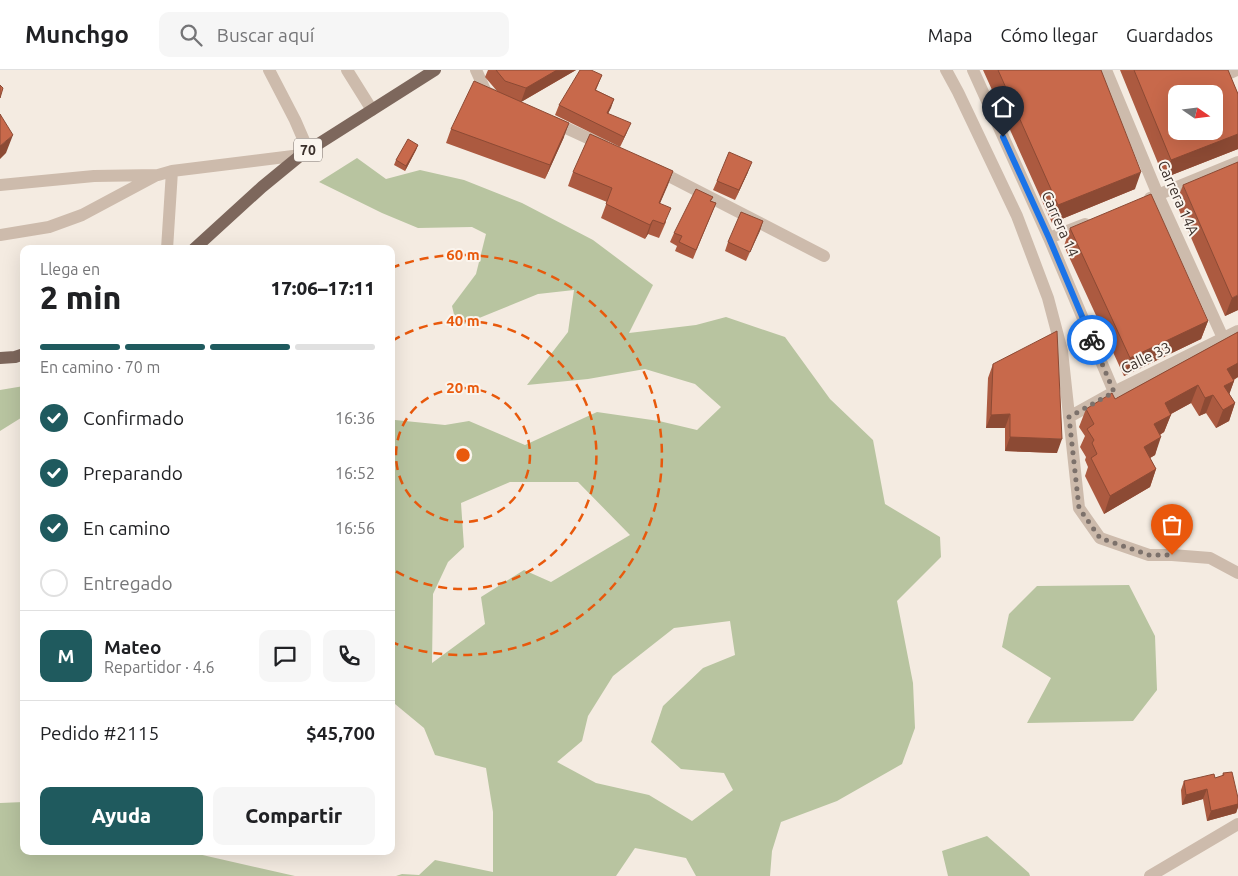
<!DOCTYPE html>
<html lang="es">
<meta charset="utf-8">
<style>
:root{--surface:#fff;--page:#f6f6f6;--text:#202124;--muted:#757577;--line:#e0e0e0;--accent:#1f5a5e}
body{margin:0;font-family:Ubuntu,sans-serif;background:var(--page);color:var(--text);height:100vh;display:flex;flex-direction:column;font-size:19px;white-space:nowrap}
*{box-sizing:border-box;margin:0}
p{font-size:16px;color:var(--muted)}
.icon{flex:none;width:28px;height:28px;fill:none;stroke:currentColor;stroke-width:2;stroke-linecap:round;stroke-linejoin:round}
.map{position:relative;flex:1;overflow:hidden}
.panel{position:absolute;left:20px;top:175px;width:375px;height:610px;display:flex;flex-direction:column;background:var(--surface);border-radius:10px;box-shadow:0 5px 20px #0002}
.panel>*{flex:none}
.needle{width:32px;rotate:104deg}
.fabs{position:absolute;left:1168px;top:15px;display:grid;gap:10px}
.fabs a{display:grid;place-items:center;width:55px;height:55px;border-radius:10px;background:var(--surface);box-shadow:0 5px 20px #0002;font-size:25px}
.pin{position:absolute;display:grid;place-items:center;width:42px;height:42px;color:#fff;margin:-51px -21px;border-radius:50% 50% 50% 0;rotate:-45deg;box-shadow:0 0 5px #0007}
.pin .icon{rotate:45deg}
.courier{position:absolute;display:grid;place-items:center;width:50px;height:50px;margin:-25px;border:4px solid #1a73e8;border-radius:50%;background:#fff;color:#222;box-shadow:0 1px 6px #0007}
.head em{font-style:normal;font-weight:800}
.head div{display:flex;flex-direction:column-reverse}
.head{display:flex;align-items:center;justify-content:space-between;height:85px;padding:0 20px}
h1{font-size:32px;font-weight:800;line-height:38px}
.bar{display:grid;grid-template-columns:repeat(4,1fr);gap:8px 5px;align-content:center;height:60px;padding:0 20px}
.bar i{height:6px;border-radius:4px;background:var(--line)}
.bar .active{background:var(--accent)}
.bar p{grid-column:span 4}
.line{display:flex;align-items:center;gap:12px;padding:0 20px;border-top:1px solid var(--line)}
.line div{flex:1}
.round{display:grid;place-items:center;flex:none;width:52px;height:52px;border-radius:10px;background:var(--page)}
ol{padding:0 20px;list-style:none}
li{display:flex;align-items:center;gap:15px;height:55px}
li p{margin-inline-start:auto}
li .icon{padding:5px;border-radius:50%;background:var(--accent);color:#fff;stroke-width:4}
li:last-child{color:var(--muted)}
li i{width:28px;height:28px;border:2px solid var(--line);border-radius:50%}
.button{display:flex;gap:10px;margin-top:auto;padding:10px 20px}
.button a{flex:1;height:58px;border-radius:10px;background:var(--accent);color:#fff;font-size:20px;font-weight:800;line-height:58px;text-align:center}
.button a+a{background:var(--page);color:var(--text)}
header{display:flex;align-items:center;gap:30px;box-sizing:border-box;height:70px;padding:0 25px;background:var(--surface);border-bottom:1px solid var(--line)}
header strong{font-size:24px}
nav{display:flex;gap:28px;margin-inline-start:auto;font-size:18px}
.search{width:350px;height:45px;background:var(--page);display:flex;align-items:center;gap:12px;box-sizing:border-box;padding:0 18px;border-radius:10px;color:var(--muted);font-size:19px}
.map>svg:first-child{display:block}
.green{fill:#b8c4a0;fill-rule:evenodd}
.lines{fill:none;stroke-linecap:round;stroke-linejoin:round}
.minor{stroke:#cdbbac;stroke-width:12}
.major{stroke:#7d675c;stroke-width:12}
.wall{fill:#ac5a40}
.shaded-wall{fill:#8c4a34}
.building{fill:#c8694b;stroke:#8c4a34;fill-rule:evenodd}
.done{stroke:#7c716b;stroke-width:5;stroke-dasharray:0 9}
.route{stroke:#1a73e8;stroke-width:6}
.ring{fill:none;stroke:#e8590c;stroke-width:2.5;stroke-dasharray:9 6}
.labels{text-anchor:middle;stroke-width:4;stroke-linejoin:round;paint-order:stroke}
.shield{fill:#fbf5ee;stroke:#756b66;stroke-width:1}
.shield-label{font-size:14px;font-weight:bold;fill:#3b302b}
.street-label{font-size:15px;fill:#3b302b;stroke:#fbf5ee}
.centre{fill:#e8590c;stroke:#fbf5ee;stroke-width:2.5}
.ring-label{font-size:15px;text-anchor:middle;font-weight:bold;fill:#e8590c;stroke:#fbf5ee;stroke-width:4;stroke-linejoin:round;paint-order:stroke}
</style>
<header>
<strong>Munchgo</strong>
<div class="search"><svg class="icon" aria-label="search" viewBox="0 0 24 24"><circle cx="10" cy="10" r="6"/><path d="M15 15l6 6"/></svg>Buscar aquí</div>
<nav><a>Mapa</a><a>Cómo llegar</a><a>Guardados</a></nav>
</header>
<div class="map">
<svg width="1238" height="806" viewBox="0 0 1238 806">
<rect width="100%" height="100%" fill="#f4ebe1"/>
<!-- green -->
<path class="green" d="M357,88L386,109L420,100L464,110L522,133L593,170L653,215L629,263L696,255L726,247L785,267L830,329L873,370L885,434L940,467L941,487L897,531L913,613L915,658L902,694L837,731L781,752L772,781L770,806H696L686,788L635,778L616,806H396L402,804L419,805L435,790L493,802V742L486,698L435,685L424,658L395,634L391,633V269L395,273L392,311L395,350L445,355L469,351L525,375L597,342L659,351L697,360L721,337L695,314L645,299L588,309L527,315L568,262L574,220L538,224L457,257L452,236L476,204L486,164L472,157L418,158L382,143L319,112ZM510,412H578L630,465L551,512L524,500L481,527L485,554L432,593L433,524L448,492L464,477L461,433ZM730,551L735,585L703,598L663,636L651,672L681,699L724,703L733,720L692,751L649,725L596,713L557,692L582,671L588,646L613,606L674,558Z
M24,316V346L0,361V320Z
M1129,515L1155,566L1157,620L1133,651L1027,653L1051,608L1002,577L1009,544L1037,516Z
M24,732V781H185L295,806H0V733Z
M987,766L1029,803L1030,806H948L942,781Z"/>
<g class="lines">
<!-- minor -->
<path class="minor" d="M269,0L295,50L308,80
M347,0L372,40
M476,0L486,22L494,25
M946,0L958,22L1017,146L1048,228L1062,281L1079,438L1100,468L1149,485H1172L1210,488L1238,503
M973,0L1049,168L1114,322
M1106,0L1158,125L1223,268
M1228,4L1237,0
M553,52L603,75
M657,100L824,186
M0,115L94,106L158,105L172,101L301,85
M1150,128L1238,92
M0,165L49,157L82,145L155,106
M1049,168L1085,154
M167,179L172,101
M1069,347L1114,322L1238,261
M1150,806L1238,754"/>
<!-- major -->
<path class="major" d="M194,179L262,117L301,85L435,0
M0,288L15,287L24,284"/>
</g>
<!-- wall -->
<path class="wall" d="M488,0H576L521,32L564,67L545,109L446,73L451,59L497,21L485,7Z
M983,0H1101L1135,119L1052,153Z
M1120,0H1228L1238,24V79L1164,108Z
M602,5L596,20L614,29L608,44L627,62L620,77L555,45L559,35Z
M418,75L416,80L405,101L394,95L396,90Z
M673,101L660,133L666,152L659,168L648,164L645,169L601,148L607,132L568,116L573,102Z
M748,102L735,130L713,120L717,111Z
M1183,115L1238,240L1225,246L1176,133Z
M713,127L711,131L716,133L693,189L675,181L677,176L670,172L674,163Z
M763,151L746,191L725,181L728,172Z
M1070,158L1208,251L1201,269L1124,306L1064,176Z
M1238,262V307L1234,310V311L1229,324L1235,333L1229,351L1216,358L1206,343L1199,346L1191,333L1171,344L1164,362L1160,365L1155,385L1150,388L1156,399L1150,417L1104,444L1085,406L1088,397L1085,390L1086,387L1080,377L1085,366L1079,357L1086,339L1115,329Z
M993,294L1057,383L1005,381V358H986L988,308Z
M1223,703L1238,728V737L1236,743L1207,751L1203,729L1182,735L1181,720L1184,711L1215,708L1222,706Z"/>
<!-- shaded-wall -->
<path class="shaded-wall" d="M557,0H576L521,32L526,18Z
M614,29L611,38L603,53L607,43Z
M569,53L564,67L545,109L550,95Z
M631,53L627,62L620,77L624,67Z
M1238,64V79L1164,108L1171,90Z
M13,65L6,83L0,89V76Z
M418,75L416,80L405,101L406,96Z
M752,92L748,102L735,130L739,120Z
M673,101L668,115L654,147L659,133Z
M1141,102L1135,119L1052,153L1058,135Z
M653,150L648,164L645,169L650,155Z
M763,151L760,161L746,191L750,182Z
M1238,225V240L1225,246L1232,228Z
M1208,251L1201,269L1124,306L1130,288Z
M1238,293V307L1221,316L1227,299Z
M1234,311L1228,328L1218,334L1224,316Z
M1198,315L1191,333L1158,351L1165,333Z
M1213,325L1206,343L1199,346L1205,328Z
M1235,333L1229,351L1216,358L1223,340Z
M1010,344L1005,358H986L991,345Z
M1171,345L1164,362L1147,372L1154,354Z
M1010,367L1062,369L1057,383L1005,381Z
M1161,367L1155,385L1138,395L1144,377Z
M1156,399L1150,417L1104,444L1110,426Z
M1207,719L1203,729L1182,735L1186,725Z
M1238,734V737L1236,743L1207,751L1211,741Z"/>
<!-- building -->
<path class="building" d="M496,0H557L526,18L505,11Z
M580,0H591L602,5L595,20L614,29L607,43L631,53L624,67L559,35Z
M998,0H1101L1141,102L1058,135Z
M1134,0H1228L1238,24V64L1171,90ZM1176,24H1214V61H1176Z
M474,11L569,53L550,95L451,59Z
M0,15L3,18L0,28Z
M0,44L13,65L0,76Z
M590,64L673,101L659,133L671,138L664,154L653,150L650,155L606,134L612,118L573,102Z
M408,69L418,75L406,96L396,90Z
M729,82L752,92L739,120L717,111Z
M1238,92V225L1232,228L1183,115Z
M696,119L713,127L710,131L716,133L696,180L679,172L682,166L674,163Z
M1151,124L1208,251L1130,288L1070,158Z
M741,142L763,151L750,182L728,172Z
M1057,261L1062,369L1010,367V344L991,345L993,294Z
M1238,262V293L1227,299L1234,311L1224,316L1235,333L1223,340L1213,325L1205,328L1198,315L1165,333L1171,345L1154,354L1161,367L1144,377L1156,399L1110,426L1091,388L1097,384L1092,373L1094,370L1087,359L1094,354L1086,339L1112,323L1115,329Z
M1232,702L1238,728V734L1211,741L1207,719L1186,725L1184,711L1214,704L1215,708L1224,705L1223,703Z"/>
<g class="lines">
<!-- done -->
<path class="done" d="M1092,270L1114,322L1069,347L1079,438L1100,468L1149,485H1172"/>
<!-- route -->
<path class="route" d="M1003,67L1049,168L1092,270"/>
</g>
<!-- distance rings -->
<g class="ring">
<circle cx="463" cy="385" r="67"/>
<path d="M392 271A134 134 0 1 1 392 499"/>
<path d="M391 198A200 200 0 1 1 391 572"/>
</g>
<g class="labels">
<!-- shield labels -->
<rect class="shield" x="294" y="68.5" width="28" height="23" rx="4"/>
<g class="shield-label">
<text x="308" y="85">70</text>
</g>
<!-- street labels -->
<g class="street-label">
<text transform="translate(1178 128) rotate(66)" y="5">Carrera 14A</text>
<text transform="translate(1060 154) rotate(66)" y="5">Carrera 14</text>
<text transform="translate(1146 288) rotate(-26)" y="5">Calle 33</text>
</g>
</g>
<circle cx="463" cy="385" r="8" class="centre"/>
<g class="ring-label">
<text x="463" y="190">60 m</text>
<text x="463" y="256">40 m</text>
<text x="463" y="323">20 m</text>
</g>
</svg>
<div class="fabs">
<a><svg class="needle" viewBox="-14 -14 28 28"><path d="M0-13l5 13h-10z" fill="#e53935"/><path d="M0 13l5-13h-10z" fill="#757577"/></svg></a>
</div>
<div class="pin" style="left:1172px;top:485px;background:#ea580c"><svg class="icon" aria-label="bag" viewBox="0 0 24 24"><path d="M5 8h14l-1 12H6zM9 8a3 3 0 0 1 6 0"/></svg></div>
<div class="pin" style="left:1003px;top:67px;background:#1f2937"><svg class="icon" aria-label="home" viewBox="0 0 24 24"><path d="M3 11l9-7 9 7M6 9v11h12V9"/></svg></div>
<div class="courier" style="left:1092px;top:270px"><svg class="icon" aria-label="bike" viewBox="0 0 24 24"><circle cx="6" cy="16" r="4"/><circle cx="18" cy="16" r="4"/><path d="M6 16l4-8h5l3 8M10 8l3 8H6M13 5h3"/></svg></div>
<section class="panel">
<div class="head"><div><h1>2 min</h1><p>Llega en</p></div><em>17:06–17:11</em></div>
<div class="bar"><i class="active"></i><i class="active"></i><i class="active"></i><i></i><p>En camino · 70 m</p></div>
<ol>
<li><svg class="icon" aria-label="check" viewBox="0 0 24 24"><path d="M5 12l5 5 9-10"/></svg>Confirmado<p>16:36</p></li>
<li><svg class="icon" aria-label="check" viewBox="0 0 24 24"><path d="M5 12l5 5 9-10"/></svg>Preparando<p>16:52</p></li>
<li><svg class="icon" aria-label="check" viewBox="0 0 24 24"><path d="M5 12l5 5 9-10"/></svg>En camino<p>16:56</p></li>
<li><i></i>Entregado</li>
</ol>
<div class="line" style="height:90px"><b class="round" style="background:var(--accent);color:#fff">M</b><div><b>Mateo</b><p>Repartidor · 4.6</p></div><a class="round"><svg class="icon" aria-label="chat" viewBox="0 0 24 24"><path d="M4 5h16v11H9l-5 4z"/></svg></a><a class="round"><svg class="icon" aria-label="phone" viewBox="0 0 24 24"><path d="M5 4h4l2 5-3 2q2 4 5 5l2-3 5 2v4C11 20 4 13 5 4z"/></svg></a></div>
<div class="line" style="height:65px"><div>Pedido #2115</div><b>$45,700</b></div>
<div class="button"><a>Ayuda</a><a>Compartir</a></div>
</section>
</div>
